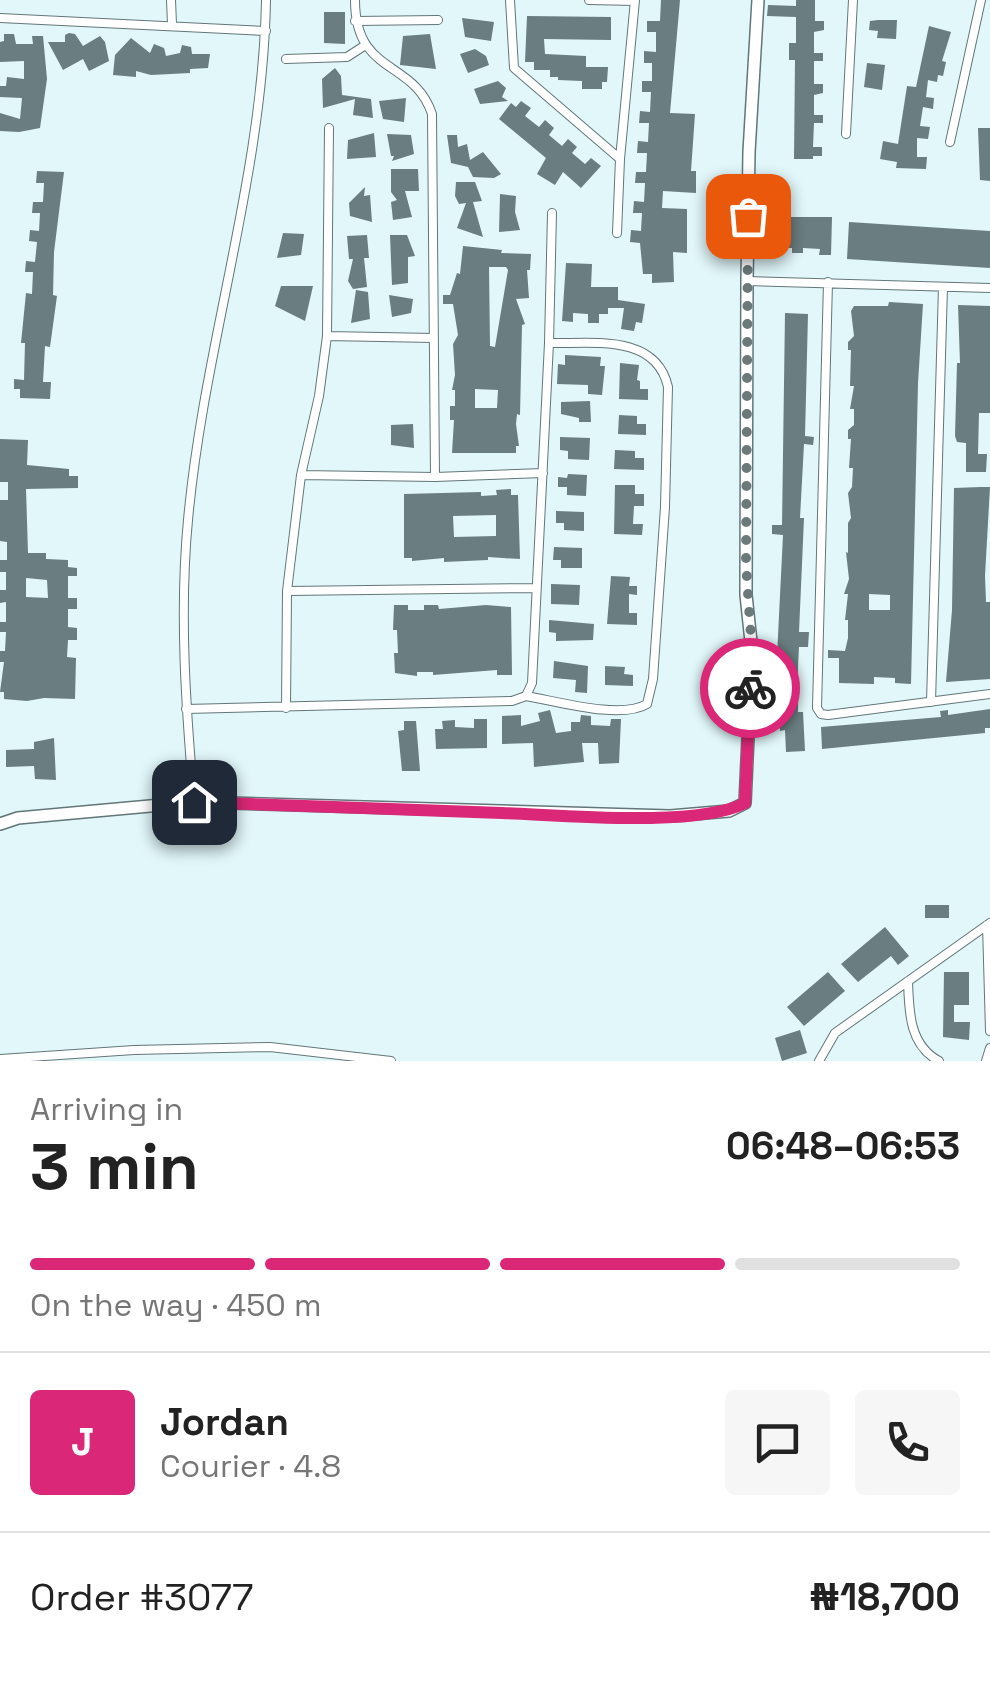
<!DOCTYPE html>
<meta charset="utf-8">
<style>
:root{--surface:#fff;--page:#f6f6f6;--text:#222;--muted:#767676;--line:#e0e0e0;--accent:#db2777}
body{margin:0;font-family:"Space Grotesk",sans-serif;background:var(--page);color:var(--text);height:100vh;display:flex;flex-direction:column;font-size:38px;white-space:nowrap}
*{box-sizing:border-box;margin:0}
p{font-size:32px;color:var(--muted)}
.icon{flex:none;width:55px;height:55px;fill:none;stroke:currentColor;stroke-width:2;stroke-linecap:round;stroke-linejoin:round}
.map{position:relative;height:1061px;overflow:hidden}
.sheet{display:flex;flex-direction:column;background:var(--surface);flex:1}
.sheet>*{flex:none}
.pin{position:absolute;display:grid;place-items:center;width:85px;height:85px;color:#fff;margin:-42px;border-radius:20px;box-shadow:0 5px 15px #0006}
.courier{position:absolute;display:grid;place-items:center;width:100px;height:100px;margin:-50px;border:8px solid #db2777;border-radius:50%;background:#fff;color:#222;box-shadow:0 2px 12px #0007}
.summary em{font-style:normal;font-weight:700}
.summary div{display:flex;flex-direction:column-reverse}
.summary{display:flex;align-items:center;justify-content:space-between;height:170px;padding:0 30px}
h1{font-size:65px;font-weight:700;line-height:75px}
.bar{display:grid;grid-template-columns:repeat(4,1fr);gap:15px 10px;align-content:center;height:120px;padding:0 30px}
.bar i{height:12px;border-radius:8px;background:var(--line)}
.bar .active{background:var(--accent)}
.bar p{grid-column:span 4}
.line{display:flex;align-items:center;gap:25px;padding:0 30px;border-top:2px solid var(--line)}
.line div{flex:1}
.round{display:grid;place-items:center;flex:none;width:105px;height:105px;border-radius:10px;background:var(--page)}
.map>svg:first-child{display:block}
.building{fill:#6a7d80;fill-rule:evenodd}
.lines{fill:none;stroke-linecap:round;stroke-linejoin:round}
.street-casing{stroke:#637679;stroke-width:10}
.secondary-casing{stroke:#637679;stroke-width:14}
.street{stroke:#fff;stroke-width:8}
.secondary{stroke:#fff;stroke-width:11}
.done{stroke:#6c797b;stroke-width:10;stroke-dasharray:0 18}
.route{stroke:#db2777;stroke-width:12}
</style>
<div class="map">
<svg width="990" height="1061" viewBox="0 0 990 1061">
<rect width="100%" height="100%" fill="#e1f7fa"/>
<!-- building -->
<path class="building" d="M661,0H680L670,113L695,114L691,171H696V193L663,191L662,208L687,209V253L673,252L674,282L652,283V274H643L640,243L630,242L631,230L641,231L642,213H633L634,201L644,202L645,183H635L636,172H646L647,153H637L638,141L648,142L649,123H639L640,111L650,112L651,92H642V81H652V63H644V51L656,52V32H647V21H660Z
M796,0H815V21H824V30L814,32V53H823V61H814V84H823V93L814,95V115H823V123H814L813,147H822V156H813V159H794L795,60H789V43H796V17L767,16L768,5L796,6Z
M324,12H345V44L324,43Z
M527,16L611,17V40L544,39L545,54L586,56V67H608L607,82H602V89H582V81L558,80V77H550V70H534V62H525Z
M462,18L494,22L491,41L465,37Z
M878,20H897L896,39L877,38L878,31L869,30L870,21Z
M929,26L951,32L942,61L946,62L943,76L938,75L937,82L928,80L926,97L934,98L933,109L923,107L920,126L930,127L928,139L917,138V157H927L926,169L896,168L897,162L880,159L883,141L898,144L907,86L916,87Z
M69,33L75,34L83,46L100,36L105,42L109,61L89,71L83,59L63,70L48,42H65V35Z
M4,34H14L16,44H33L32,36H43L47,79L40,128L19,132L0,131V113L20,119L22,98L0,97V86H6L7,77L24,79V61L0,62V42L4,41Z
M430,34L436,69L400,65L403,36Z
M131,38L150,53L154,44L164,48L166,56L180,53L182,45L191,47L192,54H210L208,68L190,69V73L151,75L136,71V77L113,75L115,55Z
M475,49L486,56L489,65L468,73L460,54Z
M867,63L885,65L882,90L864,87Z
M335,68L341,76L342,95L371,99L373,118L353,115L355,99L323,108L322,79Z
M498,81L506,88L502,97L508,101L480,104L474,89Z
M406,98L404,122L383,119L379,101Z
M521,101L531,108L525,116L539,127L545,120L554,128L549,135L562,146L568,139L577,147L572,153L585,164L591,158L601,166L581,188L563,172L555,185L537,174L546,158L499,119L511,103L516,107Z
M978,128H990V181L980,180Z
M374,133L376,157L347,159L348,140Z
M387,134L411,135L414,154L392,161L394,156H391Z
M447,135H457L458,147L467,144L470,160L483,152L501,174L494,178L473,177L468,167L451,163Z
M391,169H418L419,191H405L412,217L393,220L391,202L397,200L391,192Z
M37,171L64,172L54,252L53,295L57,296L50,347L45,346L43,382H51L50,399L20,398V389H14V379L24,380L25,343H21L26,293L32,294L33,272H25L26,261L35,262L37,242L29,241L30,230L39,231L40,213H32L33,202H43L44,183H36Z
M456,182H475L482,201L473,202L483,237L457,228L466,203L459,204L455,196Z
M365,187L364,196L370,195L372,222L350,216L349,203Z
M500,194L516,196L515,212L520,230L499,232Z
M785,217H832L831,255H819L820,249L803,248V253H792V248H785Z
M849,222L990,231V268L847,259Z
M283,233L304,234L301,255L277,258Z
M367,235L369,258H364L367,287L353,289L348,281L353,259H349L347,236Z
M390,235H407L415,256L408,257V283L392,285Z
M463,246L502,250L501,253L531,254L530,270H527L529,298L516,299L525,324L522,325L520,415L517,414L516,424L519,446H516V453H452L454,420H450V406H455V390H452L455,375L453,344L458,335L453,304H443V295H450L457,273L460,274ZM489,267H506L508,270L495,347L490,346ZM475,389L498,390L497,408H475Z
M566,263L592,264L591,287H618V300L645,304L642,323L636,322L634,331L621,329L624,308H608V314H599V323H588V314L573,313V322L562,321Z
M281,286H313L305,321L275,306Z
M356,290L368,292L370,319L351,323Z
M389,295L413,299L411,313L392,317Z
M889,302L923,304L918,383L911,684L895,683V678L874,677V684L839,683V658H828V650L845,651L848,638V620H845L848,594H844L849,579L846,552L848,553V523L851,518L848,493L852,487L853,468H849L851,439H848V430L854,425V409H850L854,386H850L851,350H848V342L854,336L851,311L854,306H888ZM869,594L890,595V610H869Z
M958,305L990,306V413H979L978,454H987L986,472H966V443L957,442L955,436L957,363H960Z
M785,313L808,314L805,436L814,437L813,445L804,444L800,518H804L799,632H809L808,647H799L798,667V712H803L805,751L786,752L785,730L780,731L776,676L783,535L772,534V525H782Z
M565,355L601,357L600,366H605L602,395L588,394V385L557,384L558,364L565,365Z
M620,363L639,365L637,380L640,381V389H648V400L619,399Z
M590,401L591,422H579V418L561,414V402Z
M619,415L637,416V424H646V435L618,434Z
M413,424L414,448L391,445V425Z
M560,437L590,438L589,460L568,459V451L560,450Z
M0,439L28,440L27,465L69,469V476H78V488L26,489L28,553H46V559L68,560V567L77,568V576H68V598H77V609H68V627L77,628V640H68L67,657L76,658L75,699L44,698L27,701L4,699V692H0L4,662H0V651H5L6,632H0V622H6V602L0,603V590H6V572H0V560H7V542L0,541V500H8V482H0ZM26,578L47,580L48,598L26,597Z
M615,450L635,451V458H644V470L614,469Z
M568,474L587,475L586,496L567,495V487H558V477L567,478Z
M615,485H635V494H644V506H634L633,524H643L642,535L614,534Z
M981,487H990L985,576L986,602H990V679L946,682L952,610L954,488Z
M511,489V495H518L520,559L488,557V560L444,562V558L412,561V558H404V494L481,492V496L497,495L496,490ZM496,515V536L454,537L453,516Z
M556,511L584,512V531L564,530V523H556Z
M554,547L582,548V568H561V560H553Z
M611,576L630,577L629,586H637V595L629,594V613H637V625L607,624Z
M551,584L580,585L579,605L551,604Z
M394,605H408V610H424V605H438L439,609L486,605L511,607L512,675H497V670L433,675V672H417V676L395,673L394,653H398L397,630H393Z
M549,620L594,624L593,640L556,641V633L549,632Z
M554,661L588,666L587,693L575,692L576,680L553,678Z
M605,666L625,667L624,674L633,675V686L605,685Z
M990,709V728H985V733L822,749L821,727L941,717L940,711L948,710V715Z
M550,710L556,733L571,731V722H580L581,715L591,716V725L610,726L611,719H621L619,763L599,764L598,743H582L584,762L534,767L533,743L502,744V716L521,715V726L540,721L538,713Z
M474,719H487V748L436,749L435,729H443L442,721L455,720V727L474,728Z
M404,721H416L420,771H402L398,731L404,730Z
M54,738L56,780L35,779L34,766L6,767V750L34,749V742Z
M925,905H949V918H925Z
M885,927L909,956L898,965L891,956L858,982L841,964Z
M828,972L845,991L804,1026L787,1007Z
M944,972H969V1005H954V1022H970L969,1040L943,1037Z
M800,1030L807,1053L782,1061L775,1038Z"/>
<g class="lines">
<!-- street casing -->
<g class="street-casing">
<path id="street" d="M171,0L172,24
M355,0C355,76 414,59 432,114L435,477
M510,0L514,68L620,159L635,0
M589,0L635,1
M0,18L266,31
M355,21L438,20
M286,59L347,57L364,46
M846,134L853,0
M950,142L981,0
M617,233L620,159
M747,281L990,288
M828,282L817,708L821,714L828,715L990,694
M327,336L434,338
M301,475L435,477L543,473
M287,591L534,588
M526,696C557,701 620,720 647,704L653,679L665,507L668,387C656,333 591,344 549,343
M931,702L943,287
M286,708L287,591L301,475L319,396L327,336L329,128
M186,709L512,701L526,696L532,683L549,343L552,213
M194,802C186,709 179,614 188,520C204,345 263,176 266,0
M987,925L990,1031
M908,981C909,1011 909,1045 939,1061
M0,1059L134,1050L270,1047L391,1061
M819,1061L835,1033L990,923
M986,1061L990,1048"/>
</g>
<!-- secondary casing -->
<g class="secondary-casing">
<path id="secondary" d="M0,824L18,818L194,802L670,816L729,811L745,803L752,651L746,595L747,281L749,152L758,0"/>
</g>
<!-- street -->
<use href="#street" class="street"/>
<!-- secondary -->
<use href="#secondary" class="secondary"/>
</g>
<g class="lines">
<!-- done -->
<path class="done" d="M748,216L746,564L752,651L750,688"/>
<!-- route -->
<path class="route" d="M194,802C297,806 399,809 502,813C561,815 696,828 745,803L750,688"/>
</g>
</svg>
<div class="pin" style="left:748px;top:216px;background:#ea580c"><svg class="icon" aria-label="bag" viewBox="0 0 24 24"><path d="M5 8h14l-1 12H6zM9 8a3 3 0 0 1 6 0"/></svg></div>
<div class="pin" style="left:194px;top:802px;background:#1f2937"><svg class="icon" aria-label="home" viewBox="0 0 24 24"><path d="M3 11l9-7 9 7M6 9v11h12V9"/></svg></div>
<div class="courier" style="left:750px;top:688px"><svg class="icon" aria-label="bike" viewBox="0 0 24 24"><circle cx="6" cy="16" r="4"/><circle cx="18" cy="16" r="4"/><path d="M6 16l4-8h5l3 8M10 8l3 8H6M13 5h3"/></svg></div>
</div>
<section class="sheet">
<div class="summary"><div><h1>3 min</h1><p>Arriving in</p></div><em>06:48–06:53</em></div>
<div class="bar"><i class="active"></i><i class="active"></i><i class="active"></i><i></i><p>On the way · 450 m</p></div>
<div class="line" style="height:180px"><b class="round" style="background:var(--accent);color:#fff">J</b><div><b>Jordan</b><p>Courier · 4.8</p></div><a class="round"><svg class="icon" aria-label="chat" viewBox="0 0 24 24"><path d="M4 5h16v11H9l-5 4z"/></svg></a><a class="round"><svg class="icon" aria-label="phone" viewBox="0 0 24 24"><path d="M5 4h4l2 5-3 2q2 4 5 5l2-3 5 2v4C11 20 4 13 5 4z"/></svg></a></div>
<div class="line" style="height:130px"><div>Order #3077</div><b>₦18,700</b></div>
</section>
